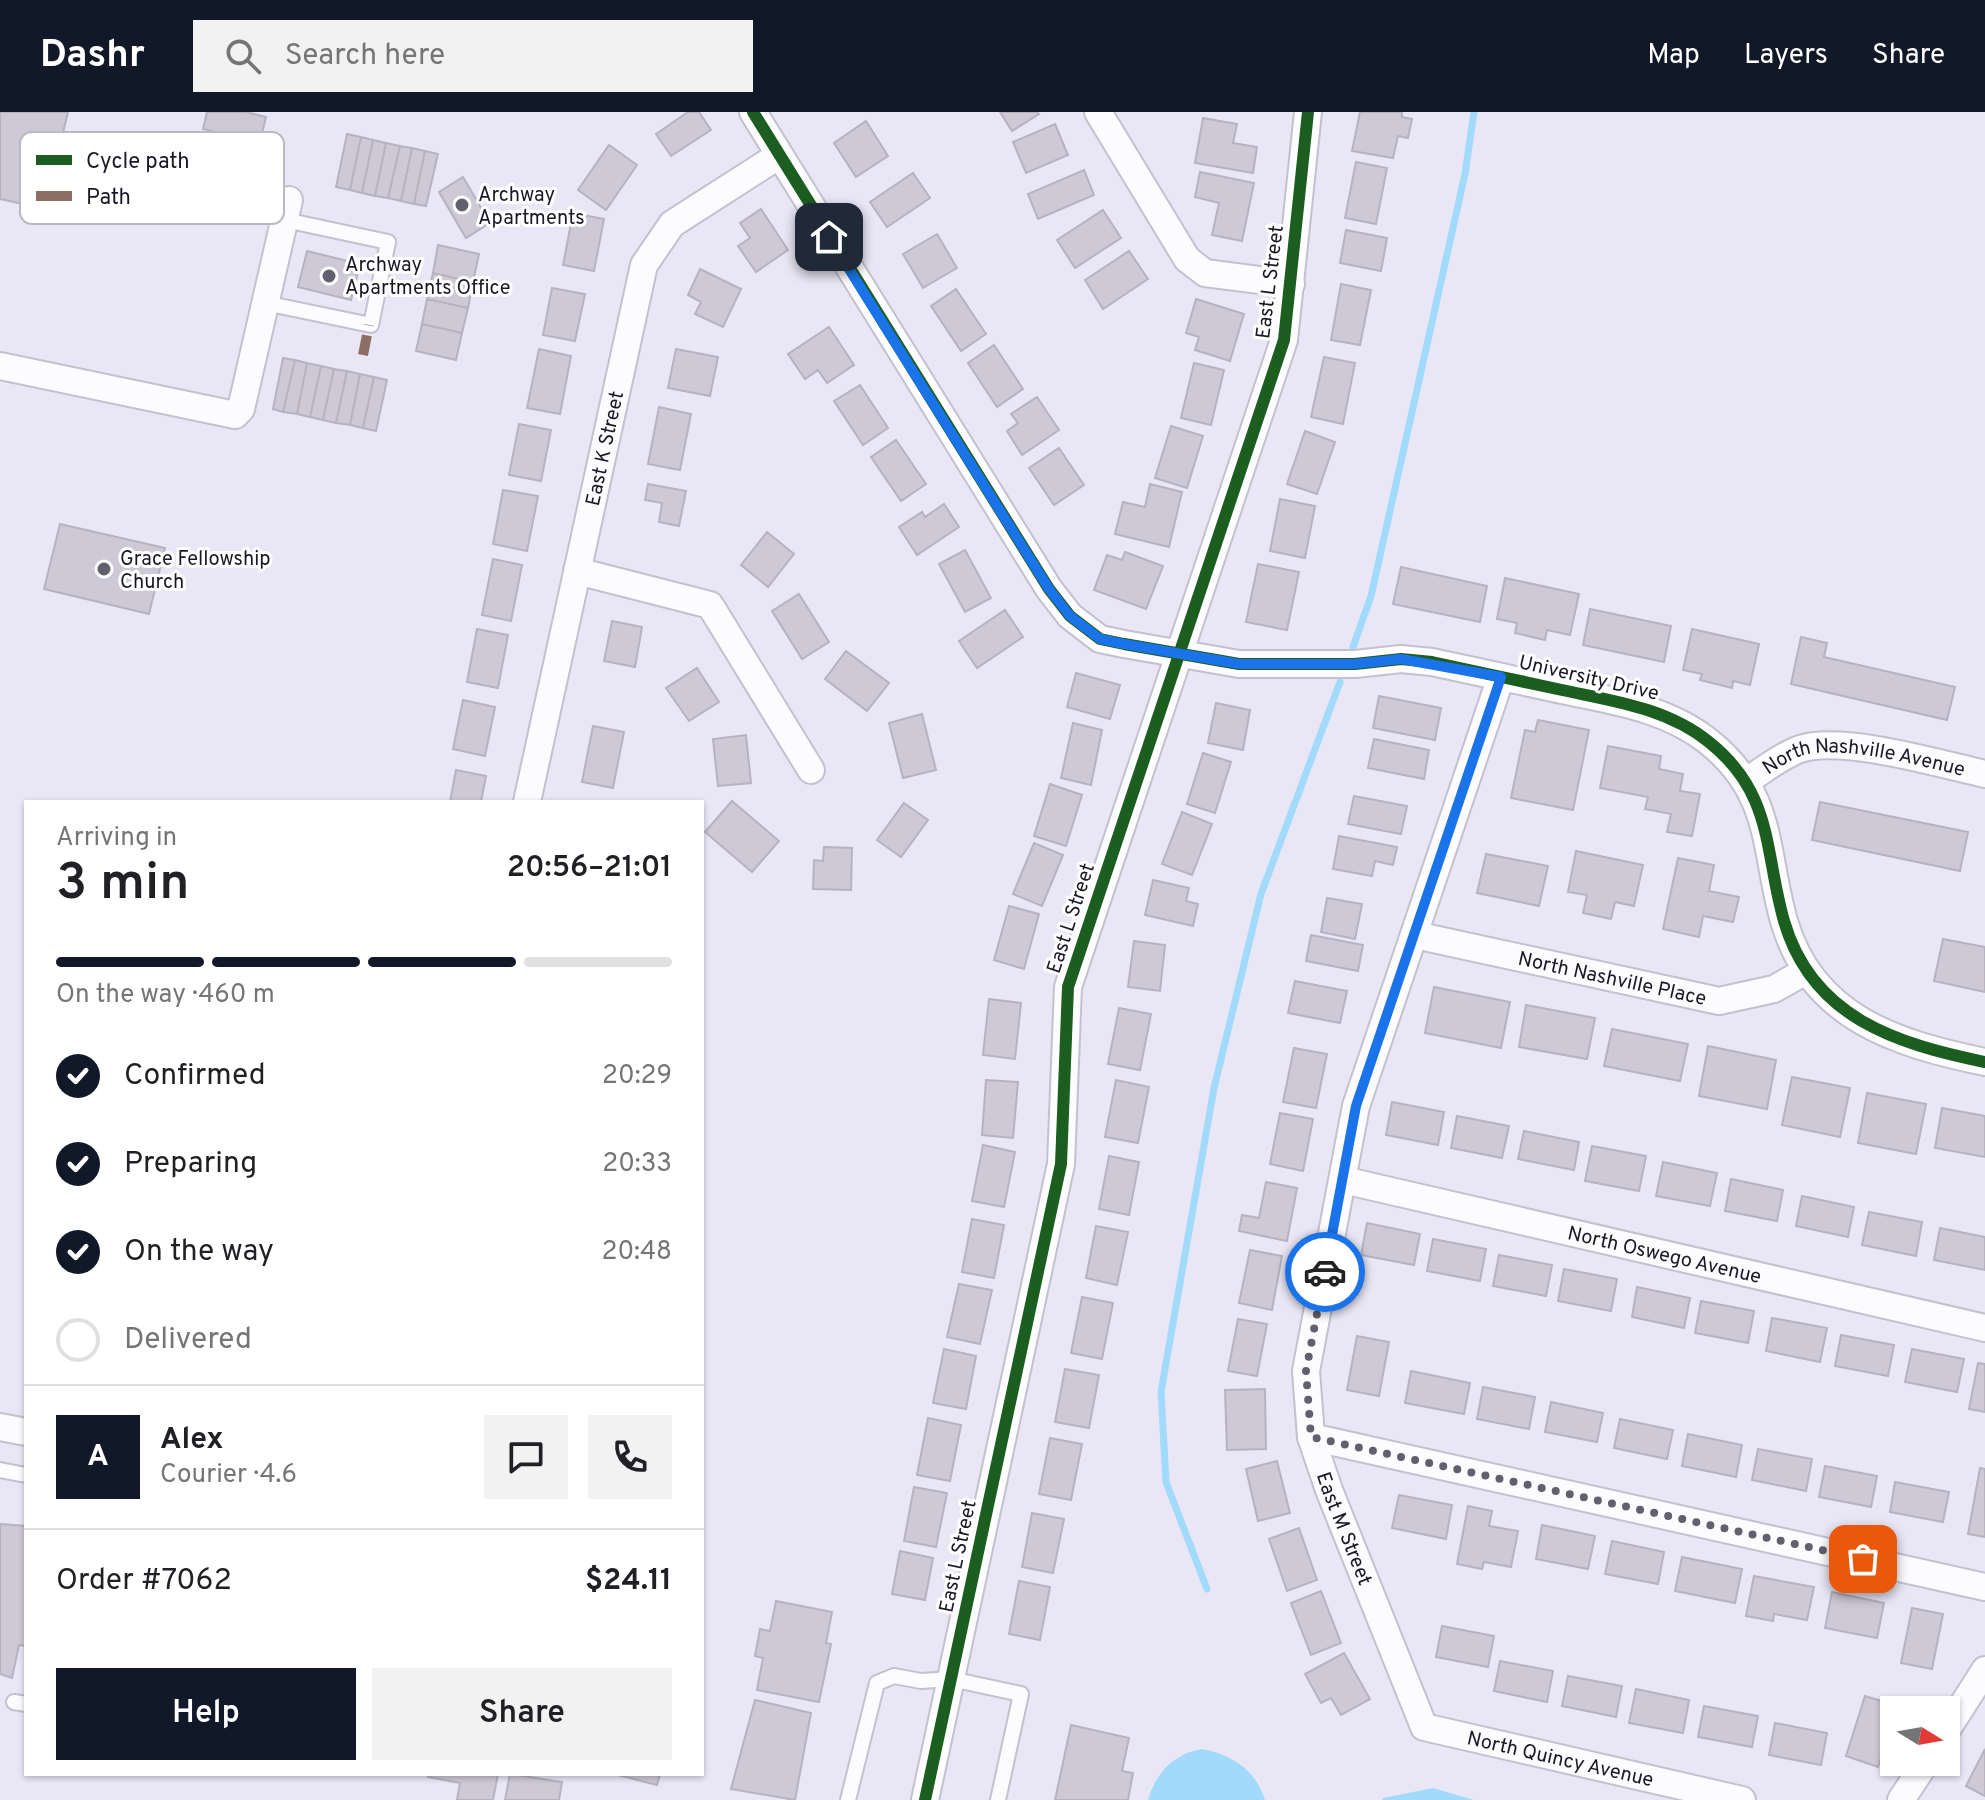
<!DOCTYPE html>
<meta charset="utf-8">
<style>
:root{--surface:#fff;--page:#f2f2f2;--text:#202124;--muted:#757577;--line:#e0e0e0;--accent:#111827}
body{margin:0;font-family:Overpass,sans-serif;background:var(--page);color:var(--text);height:100vh;display:flex;flex-direction:column;font-size:30px;white-space:nowrap}
*{box-sizing:border-box;margin:0}
p{font-size:26px;color:var(--muted)}
.icon{flex:none;width:44px;height:44px;fill:none;stroke:currentColor;stroke-width:2;stroke-linecap:round;stroke-linejoin:round}
.map{position:relative;flex:1;overflow:hidden}
.drawer{position:absolute;left:24px;top:688px;width:680px;height:976px;display:flex;flex-direction:column;background:var(--surface);border-radius:0px;box-shadow:0 2px 6px #0004}
.drawer>*{flex:none}
.needle{width:52px;rotate:101deg}
.tools{position:absolute;left:1880px;top:1584px;display:grid;gap:16px}
.tools a{display:grid;place-items:center;width:80px;height:80px;border-radius:0px;background:var(--surface);box-shadow:0 2px 6px #0004;font-size:40px}
.pin{position:absolute;display:grid;place-items:center;width:68px;height:68px;color:#fff;margin:-34px;border-radius:16px;box-shadow:0 4px 12px #0006}
.courier{position:absolute;display:grid;place-items:center;width:80px;height:80px;margin:-40px;border:6px solid #1a73e8;border-radius:50%;background:#fff;color:#222;box-shadow:0 2px 10px #0007}
.overview em{font-style:normal;font-weight:600}
.overview div{display:flex;flex-direction:column-reverse}
.overview{display:flex;align-items:center;justify-content:space-between;height:136px;padding:0 32px}
h1{font-size:52px;font-weight:600;line-height:60px}
.bar{display:grid;grid-template-columns:repeat(4,1fr);gap:12px 8px;align-content:center;height:96px;padding:0 32px}
.bar i{height:10px;border-radius:6px;background:var(--line)}
.bar .selected{background:var(--accent)}
.bar p{grid-column:span 4}
.line{display:flex;align-items:center;gap:20px;padding:0 32px;border-top:2px solid var(--line)}
.line div{flex:1}
.round{display:grid;place-items:center;flex:none;width:84px;height:84px;border-radius:0px;background:var(--page)}
ol{padding:0 32px;list-style:none}
li{display:flex;align-items:center;gap:24px;height:88px}
li p{margin-inline-start:auto}
li .icon{padding:8px;border-radius:50%;background:var(--accent);color:#fff;stroke-width:4}
li:last-child{color:var(--muted)}
li i{width:44px;height:44px;border:4px solid var(--line);border-radius:50%}
.action{display:flex;gap:16px;margin-top:auto;padding:16px 32px}
.action a{flex:1;height:92px;border-radius:0px;background:var(--accent);color:#fff;font-size:32px;font-weight:600;line-height:92px;text-align:center}
.action a+a{background:var(--page);color:var(--text)}
header{display:flex;align-items:center;gap:48px;box-sizing:border-box;height:112px;padding:0 40px;background:var(--accent);color:#fff}
header strong{font-size:38px}
nav{display:flex;gap:44px;margin-inline-start:auto;font-size:28px}
.search{width:560px;height:72px;background:var(--page);display:flex;align-items:center;gap:20px;box-sizing:border-box;padding:0 28px;border-radius:0px;color:var(--muted);font-size:30px}
.map>svg:first-child{display:block}
.water{fill:#a1dafa}
.lines{fill:none;stroke-linecap:round;stroke-linejoin:round}
.stream{stroke:#a1dafa;stroke-width:7}
.building{fill:#cec9d7;stroke:#b7b2c0;stroke-width:2}
.lane-casing{stroke:#c3c1d0;stroke-width:18}
.street-casing{stroke:#c3c1d0;stroke-width:30}
.lane{stroke:#fcfbfe;stroke-width:14}
.street{stroke:#fcfbfe;stroke-width:26}
.quiet{stroke:#8d6e63;stroke-width:10;stroke-dasharray:20 10;stroke-linecap:butt}
.cycleway-casing{stroke:#fff;stroke-width:17}
.cycleway{stroke:#1b5e20;stroke-width:12}
.done{stroke:#62606f;stroke-width:8;stroke-dasharray:0 14.4}
.route{stroke:#1a73e8;stroke-width:10}
.poi-dot{fill:#62606f;stroke:#fff;stroke-width:3}
.labels{text-anchor:middle;stroke-width:6;stroke-linejoin:round;paint-order:stroke}
.poi-label{font-size:20px;fill:#1a1727;stroke:#fff;text-anchor:start}
.street-label{font-size:20px;fill:#1a1727;stroke:#fff}
.key{fill:#fff;stroke:#bab9be;stroke-width:2}
.key-label{font-size:22px;fill:#1a1727}
</style>
<header>
<strong>Dashr</strong>
<div class="search"><svg class="icon" aria-label="search" viewBox="0 0 24 24"><circle cx="10" cy="10" r="6"/><path d="M15 15l6 6"/></svg>Search here</div>
<nav><a>Map</a><a>Layers</a><a>Share</a></nav>
</header>
<div class="map">
<svg width="1985" height="1688" viewBox="0 0 1985 1688">
<rect width="100%" height="100%" fill="#e9e7f6"/>
<!-- water -->
<path class="water" d="M1202,1637C1231,1642 1256,1658 1265,1688H1148C1156,1661 1173,1642 1202,1637Z
M1433,1676L1474,1688H1382L1383,1686Z"/>
<g class="lines">
<!-- stream -->
<path class="stream" d="M1353,535L1371,484L1465,62L1474,0
M1207,1477L1166,1370L1161,1280L1214,976L1261,782L1340,570"/>
</g>
<!-- building -->
<path class="building" d="M0,0H68L45,97L0,87Z
M207,0H246L266,5L260,30L203,17Z
M688,0H699L711,18L671,44L656,22Z
M1000,0H1037L1039,2L1012,19Z
M1360,0H1402V5L1412,7L1408,26L1398,24L1393,46L1352,39Z
M1203,6L1237,12L1233,31L1257,35L1253,61L1195,51Z
M866,9L888,44L856,65L834,31Z
M1055,12L1068,43L1026,61L1013,30Z
M347,22L361,25L350,78L336,75Z
M361,25L373,28L362,81L350,78Z
M373,28L386,31L375,84L362,81Z
M386,31L400,34L388,86L375,84Z
M609,33L637,53L606,98L578,78Z
M400,34L412,36L401,89L388,86Z
M412,36L425,39L414,92L401,89Z
M425,39L438,42L426,94L414,92Z
M1356,50L1387,56L1376,112L1345,106Z
M1084,58L1094,83L1038,107L1028,82Z
M1200,60L1254,71L1242,129L1212,123L1219,91L1195,85Z
M913,61L930,86L887,115L870,90Z
M463,65L490,111L466,126L439,80Z
M761,97L788,138L756,160L738,134L750,126L740,111Z
M1103,98L1121,126L1075,156L1057,128Z
M573,101L604,107L594,159L563,153Z
M1346,118L1387,126L1381,159L1340,151Z
M937,122L957,156L923,176L903,142Z
M438,133L479,142L473,170L433,161Z
M307,139L360,152L351,188L298,175Z
M1129,139L1148,167L1103,197L1085,168Z
M700,157L741,177L723,215L695,202L701,190L688,183Z
M433,161L473,170L468,196L427,187Z
M1341,172L1371,178L1360,233L1331,228Z
M552,176L585,182L575,229L543,223Z
M956,177L986,222L961,239L931,194Z
M427,187L468,196L462,221L422,212Z
M1196,187L1244,202L1230,249L1195,238L1199,225L1186,221Z
M422,212L462,221L456,248L416,239Z
M829,215L854,253L827,271L818,258L805,267L788,242Z
M994,233L1023,277L997,295L968,251Z
M539,237L571,244L560,302L527,296Z
M676,237L718,245L710,284L668,276Z
M1324,245L1355,251L1343,312L1311,305Z
M283,246L295,248L283,300L273,297Z
M295,248L307,251L297,302L283,300Z
M307,251L321,254L310,305L297,302Z
M1194,251L1224,258L1211,313L1181,306Z
M321,254L334,257L323,308L310,305Z
M334,257L347,259L336,311L323,308Z
M347,259L360,262L350,313L336,311Z
M360,262L374,265L363,316L350,313Z
M374,265L387,268L376,319L363,316Z
M860,273L888,316L863,333L834,289Z
M1037,285L1059,318L1022,343L1007,319L1018,311L1011,302Z
M659,295L691,302L680,358L648,352Z
M519,312L551,318L541,369L509,363Z
M1171,314L1203,324L1187,376L1155,366Z
M1305,319L1335,330L1317,382L1287,372Z
M896,328L926,372L901,389L871,345Z
M1059,336L1084,373L1054,393L1029,356Z
M648,372L686,379L679,414L659,410L662,391L645,388Z
M1150,372L1182,380L1169,435L1115,422L1123,390L1145,395Z
M503,378L538,384L527,439L493,432Z
M1280,387L1315,394L1305,446L1270,439Z
M944,392L959,415L917,443L899,415L922,400L925,405Z
M60,412L165,436L149,502L44,477Z
M767,420L794,442L768,475L741,453Z
M965,438L991,486L965,500L939,452Z
M1125,440L1163,454L1146,497L1094,478L1107,443L1122,448Z
M493,447L522,453L511,509L482,503Z
M1258,452L1299,460L1287,518L1246,510Z
M1401,455L1487,474L1480,510L1393,492Z
M1505,466L1579,482L1570,523L1547,518L1545,528L1515,521L1517,511L1497,507Z
M799,482L829,530L802,547L772,499Z
M1590,497L1671,514L1664,550L1583,533Z
M1005,498L1023,525L977,556L959,529Z
M612,509L642,515L635,555L604,549Z
M477,517L508,523L498,576L467,570Z
M1692,517L1759,532L1750,573L1733,569L1732,576L1700,568L1702,562L1683,558Z
M1801,525L1827,531L1824,545L1955,575L1947,608L1791,572Z
M846,539L889,571L867,599L825,567Z
M697,556L719,590L689,609L666,576Z
M1076,561L1120,573L1110,607L1067,595Z
M1379,584L1441,596L1435,628L1373,616Z
M463,588L495,595L485,644L453,637Z
M1216,591L1250,598L1243,638L1208,631Z
M922,602L936,658L903,666L889,611Z
M1538,608L1589,618L1573,698L1511,686L1525,618L1535,620Z
M1073,611L1102,618L1091,673L1061,666Z
M593,614L624,620L613,676L582,670Z
M746,623L751,671L718,674L713,627Z
M1374,627L1429,638L1424,667L1368,656Z
M1608,634L1661,644L1659,657L1683,662L1680,679L1700,682L1692,724L1667,720L1671,702L1645,697L1648,685L1600,676Z
M1203,641L1231,650L1215,701L1187,692Z
M456,658L486,664L481,690H450Z
M1050,672L1082,683L1066,734L1034,724Z
M1354,684L1407,694L1401,722L1348,712Z
M732,689L779,729L752,760L705,720Z
M1820,690L1968,720L1960,759L1812,728Z
M904,691L928,708L901,745L877,728Z
M1182,700L1212,712L1192,763L1162,752Z
M1339,724L1397,735L1393,753L1375,749L1372,764L1333,757Z
M1034,731L1063,743L1042,794L1013,782Z
M824,735L852,736L851,778L813,777L814,748L823,749Z
M1576,739L1643,753L1634,794L1615,790L1611,807L1583,801L1587,783L1568,780Z
M1486,742L1548,754L1539,794L1477,781Z
M1678,746L1714,753L1709,779L1739,785L1733,810L1703,804L1699,825L1663,817Z
M1153,768L1189,776L1186,789L1198,792L1193,814L1145,803Z
M1327,786L1362,792L1355,827L1321,820Z
M1009,794L1039,802L1024,857L994,848Z
M1311,823L1363,833L1358,859L1306,849Z
M1943,827L1985,835V880L1934,869Z
M1134,829L1165,833L1160,879L1128,875Z
M1295,869L1347,879L1340,911L1288,901Z
M1434,875L1510,890L1501,936L1425,921Z
M989,887L1021,891L1015,947L983,943Z
M1526,893L1595,906L1587,947L1519,935Z
M1119,896L1151,902L1140,958L1108,952Z
M1612,917L1688,932L1680,969L1604,954Z
M1708,934L1776,948L1767,997L1699,984Z
M1294,936L1327,942L1316,996L1283,990Z
M1792,965L1850,976L1840,1025L1782,1013Z
M986,968L1018,970L1013,1026L982,1023Z
M1116,968L1149,975L1138,1031L1105,1025Z
M1867,981L1926,992L1916,1042L1858,1031Z
M1392,990L1444,1000L1438,1033L1386,1023Z
M1942,996L1985,1004V1045L1935,1036Z
M1280,1001L1313,1007L1303,1059L1270,1052Z
M1457,1004L1509,1014L1502,1046L1451,1036Z
M1524,1019L1579,1030L1574,1058L1518,1047Z
M983,1033L1015,1040L1004,1095L972,1089Z
M1592,1034L1646,1044L1639,1079L1585,1069Z
M1109,1044L1139,1050L1129,1103L1099,1097Z
M1663,1050L1717,1061L1710,1094L1656,1084Z
M1731,1067L1783,1078L1777,1109L1725,1099Z
M1266,1070L1297,1076L1287,1129L1239,1119L1242,1103L1259,1106Z
M1802,1084L1854,1095L1848,1125L1796,1114Z
M1869,1100L1922,1110L1916,1144L1862,1133Z
M972,1107L1004,1113L994,1166L962,1160Z
M1367,1111L1420,1122L1414,1153L1361,1143Z
M1096,1114L1128,1120L1117,1173L1086,1166Z
M1940,1116L1985,1125V1158L1934,1148Z
M1433,1127L1486,1137L1480,1169L1427,1159Z
M1250,1138L1282,1144L1272,1198L1239,1191Z
M1499,1143L1552,1153L1546,1184L1493,1174Z
M1564,1157L1617,1167L1611,1199L1558,1189Z
M959,1172L992,1178L980,1232L947,1225Z
M1637,1175L1690,1186L1684,1216L1632,1205Z
M1082,1185L1113,1191L1102,1247L1071,1241Z
M1701,1189L1754,1199L1748,1231L1695,1221Z
M1772,1206L1827,1216L1820,1250L1766,1239Z
M1238,1207L1267,1212L1257,1264L1228,1259Z
M1841,1223L1894,1233L1888,1264L1835,1254Z
M1357,1224L1389,1230L1379,1284L1347,1278Z
M944,1237L976,1244L966,1297L933,1291Z
M1912,1237L1964,1247L1957,1280L1905,1270Z
M1978,1251L1985,1252V1300L1969,1297Z
M1065,1257L1099,1263L1089,1316L1055,1310Z
M1411,1259L1470,1271L1464,1302L1405,1291Z
M1483,1275L1535,1285L1529,1317L1477,1307Z
M1265,1277L1266,1337L1227,1338L1225,1278Z
M1551,1290L1603,1301L1597,1330L1545,1320Z
M928,1306L961,1313L950,1369L917,1363Z
M1620,1307L1673,1318L1667,1347L1614,1336Z
M1688,1322L1742,1333L1736,1365L1682,1354Z
M1050,1326L1082,1332L1071,1388L1039,1382Z
M1758,1337L1812,1347L1806,1379L1752,1368Z
M1277,1349L1290,1401L1258,1409L1246,1357Z
M1825,1354L1877,1364L1871,1395L1819,1385Z
M1980,1356L1985,1357V1425L1968,1422Z
M1895,1370L1949,1380L1943,1410L1890,1400Z
M914,1375L947,1381L936,1435L904,1429Z
M1399,1383L1452,1393L1446,1427L1392,1416Z
M1468,1394L1492,1399L1489,1414L1518,1419L1511,1455L1484,1450L1482,1457L1457,1452Z
M1032,1401L1064,1407L1053,1461L1022,1455Z
M0,1412L26,1414V1544V1534L19,1533L12,1566L0,1562Z
M1542,1413L1595,1424L1588,1457L1536,1447Z
M1299,1416L1317,1468L1287,1479L1269,1427Z
M1612,1429L1664,1440L1658,1472L1605,1462Z
M900,1439L933,1446L925,1488L892,1482Z
M1682,1445L1742,1457L1735,1491L1675,1479Z
M1754,1464L1814,1475L1807,1508L1774,1502L1773,1509L1746,1504Z
M1019,1469L1050,1475L1040,1528L1009,1522Z
M1321,1479L1341,1531L1311,1543L1291,1491Z
M1832,1480L1884,1491L1877,1526L1825,1516Z
M776,1489L832,1500L826,1531L831,1532L819,1590L757,1578L763,1546L755,1544L760,1517L770,1519Z
M1912,1496L1943,1502L1932,1557L1901,1551Z
M1442,1514L1494,1524L1488,1555L1436,1545Z
M1344,1541L1370,1587L1341,1603L1331,1586L1321,1591L1305,1562Z
M1500,1549L1553,1559L1547,1590L1494,1579Z
M1568,1564L1622,1574L1616,1605L1562,1594Z
M1636,1577L1689,1588L1683,1621L1629,1611Z
M1865,1584L1898,1594L1878,1655L1846,1644Z
M755,1588L811,1601L795,1688L731,1677Z
M1704,1594L1758,1604L1752,1635L1698,1625Z
M1775,1611L1827,1621L1821,1653L1769,1643Z
M1071,1613L1129,1626L1122,1659L1133,1661L1128,1688H1055Z
M1985,1637V1684L1966,1674Z
M429,1662H498L493,1688H457L460,1671L428,1665Z
M510,1662L562,1670L559,1688H505Z
M614,1662H660L657,1673Z"/>
<g class="lines">
<!-- lane casing -->
<g class="lane-casing">
<path id="lane" d="M265,191L371,213L388,130L285,108
M0,1358L26,1363
M14,1590L26,1592
M848,1688L877,1571L894,1564L921,1569L951,1567L1021,1582L998,1688"/>
</g>
<!-- street casing -->
<g class="street-casing">
<g id="street">
<path d="M753,0L1049,477L1070,504L1100,527L1124,532L1239,552H1355L1401,547L1432,550C1475,559 1519,569 1562,578C1613,589 1667,596 1709,630C1774,682 1764,739 1784,809C1812,906 1897,932 1985,950"/>
<path d="M1098,0L1187,147L1205,161L1291,172"/>
<path d="M0,254L235,303L241,297L289,88"/>
<path d="M577,459L710,493L811,658"/>
<path id="s1" d="M1501,565L1356,994L1306,1259L1311,1325L1329,1378L1424,1615L1742,1688"/>
<path id="s2" d="M1746,669C1763,659 1782,643 1800,637C1843,623 1940,652 1985,662"/>
<path id="s3" d="M527,690L644,153L672,112L778,44"/>
<path id="s4" d="M1415,823L1719,889L1774,877L1806,859"/>
<path id="s5" d="M1343,1068L1985,1216"/>
<path d="M0,1315L26,1320"/>
<path d="M1311,1325L1985,1475"/>
<path d="M1946,1619L1985,1558"/>
<path d="M925,1688L1061,1052L1068,875L1284,228L1308,0"/>
<path d="M1901,1688L1926,1650"/>
</g>
</g>
<!-- lane -->
<use href="#lane" class="lane"/>
<!-- street -->
<use href="#street" class="street"/>
<!-- quiet -->
<path class="quiet" d="M363,243L369,213"/>
<!-- cycleway casing -->
<g class="cycleway-casing">
<path id="cycleway" d="M753,0L1049,477L1070,504L1100,527L1124,532L1239,552H1355L1401,547L1432,550C1475,559 1519,569 1562,578C1613,589 1667,596 1709,630C1774,682 1764,739 1784,809C1812,906 1897,932 1985,950
M925,1688L1061,1052L1068,875L1284,228L1308,0"/>
</g>
<!-- cycleway -->
<use href="#cycleway" class="cycleway"/>
</g>
<g class="lines">
<!-- done -->
<path class="done" d="M1325,1160L1306,1259L1311,1325L1863,1447"/>
<!-- route -->
<path class="route" d="M829,125L1049,477L1070,504L1100,527L1124,532L1239,552H1355L1401,547L1501,565L1356,994L1325,1160"/>
</g>
<!-- markers -->
<g class="poi-dot">
<circle cx="462" cy="93" r="8"/>
<circle cx="329" cy="164" r="8"/>
<circle cx="104" cy="457" r="8"/>
</g>
<g class="labels">
<!-- poi labels -->
<g class="poi-label">
<text x="478" y="89">Archway<tspan x="478" dy="23">Apartments</tspan></text>
<text x="345" y="159">Archway<tspan x="345" dy="23">Apartments Office</tspan></text>
<text x="120" y="453">Grace Fellowship<tspan x="120" dy="23">Church</tspan></text>
</g>
<!-- street labels -->
<g class="street-label">
<text transform="translate(1269 170) rotate(-83)" y="7">East L Street</text>
<text dy="7" stroke="none"><textPath href="#s3" startOffset="362">East K Street</textPath></text>
<text transform="translate(1589 565) rotate(13)" y="7">University Drive</text>
<text dy="7" stroke="none"><textPath href="#s2" startOffset="126">North Nashville Avenue</textPath></text>
<text transform="translate(1070 806) rotate(-72)" y="7">East L Street</text>
<text dy="7" stroke="none"><textPath href="#s4" startOffset="202">North Nashville Place</textPath></text>
<text dy="7" stroke="none"><textPath href="#s5" startOffset="330">North Oswego Avenue</textPath></text>
<text dy="7" stroke="none"><textPath href="#s1" startOffset="886">East M Street</textPath></text>
<text transform="translate(957 1444) rotate(-78)" y="7">East L Street</text>
<text dy="7" stroke="none"><textPath href="#s1" startOffset="1240">North Quincy Avenue</textPath></text>
</g>
</g>
<!-- legend -->
<rect x="20" y="20" width="264" height="92" rx="12" class="key"/>
<rect x="36" y="43" width="36" height="10" fill="#1b5e20"/>
<rect x="36" y="79" width="36" height="10" fill="#8d6e63"/>
<g class="key-label">
<text x="86" y="56">Cycle path</text>
<text x="86" y="92">Path</text>
</g>
</svg>
<div class="tools">
<a><svg class="needle" viewBox="-14 -14 28 28"><path d="M0-13l5 13h-10z" fill="#e53935"/><path d="M0 13l5-13h-10z" fill="#757577"/></svg></a>
</div>
<div class="pin" style="left:1863px;top:1447px;background:#ea580c"><svg class="icon" aria-label="bag" viewBox="0 0 24 24"><path d="M5 8h14l-1 12H6zM9 8a3 3 0 0 1 6 0"/></svg></div>
<div class="pin" style="left:829px;top:125px;background:#1f2937"><svg class="icon" aria-label="home" viewBox="0 0 24 24"><path d="M3 11l9-7 9 7M6 9v11h12V9"/></svg></div>
<div class="courier" style="left:1325px;top:1160px"><svg class="icon" aria-label="car" viewBox="0 0 24 24"><path d="M5 17H2v-5l4-1 3-4h7l3 4 3 1v5h-3M9 17h6M6 11h13"/><circle cx="7" cy="17" r="2"/><circle cx="17" cy="17" r="2"/></svg></div>
<section class="drawer">
<div class="overview"><div><h1>3 min</h1><p>Arriving in</p></div><em>20:56–21:01</em></div>
<div class="bar"><i class="selected"></i><i class="selected"></i><i class="selected"></i><i></i><p>On the way · 460 m</p></div>
<ol>
<li><svg class="icon" aria-label="check" viewBox="0 0 24 24"><path d="M5 12l5 5 9-10"/></svg>Confirmed<p>20:29</p></li>
<li><svg class="icon" aria-label="check" viewBox="0 0 24 24"><path d="M5 12l5 5 9-10"/></svg>Preparing<p>20:33</p></li>
<li><svg class="icon" aria-label="check" viewBox="0 0 24 24"><path d="M5 12l5 5 9-10"/></svg>On the way<p>20:48</p></li>
<li><i></i>Delivered</li>
</ol>
<div class="line" style="height:144px"><b class="round" style="background:var(--accent);color:#fff">A</b><div><b>Alex</b><p>Courier · 4.6</p></div><a class="round"><svg class="icon" aria-label="chat" viewBox="0 0 24 24"><path d="M4 5h16v11H9l-5 4z"/></svg></a><a class="round"><svg class="icon" aria-label="phone" viewBox="0 0 24 24"><path d="M5 4h4l2 5-3 2q2 4 5 5l2-3 5 2v4C11 20 4 13 5 4z"/></svg></a></div>
<div class="line" style="height:104px"><div>Order #7062</div><b>$24.11</b></div>
<div class="action"><a>Help</a><a>Share</a></div>
</section>
</div>
